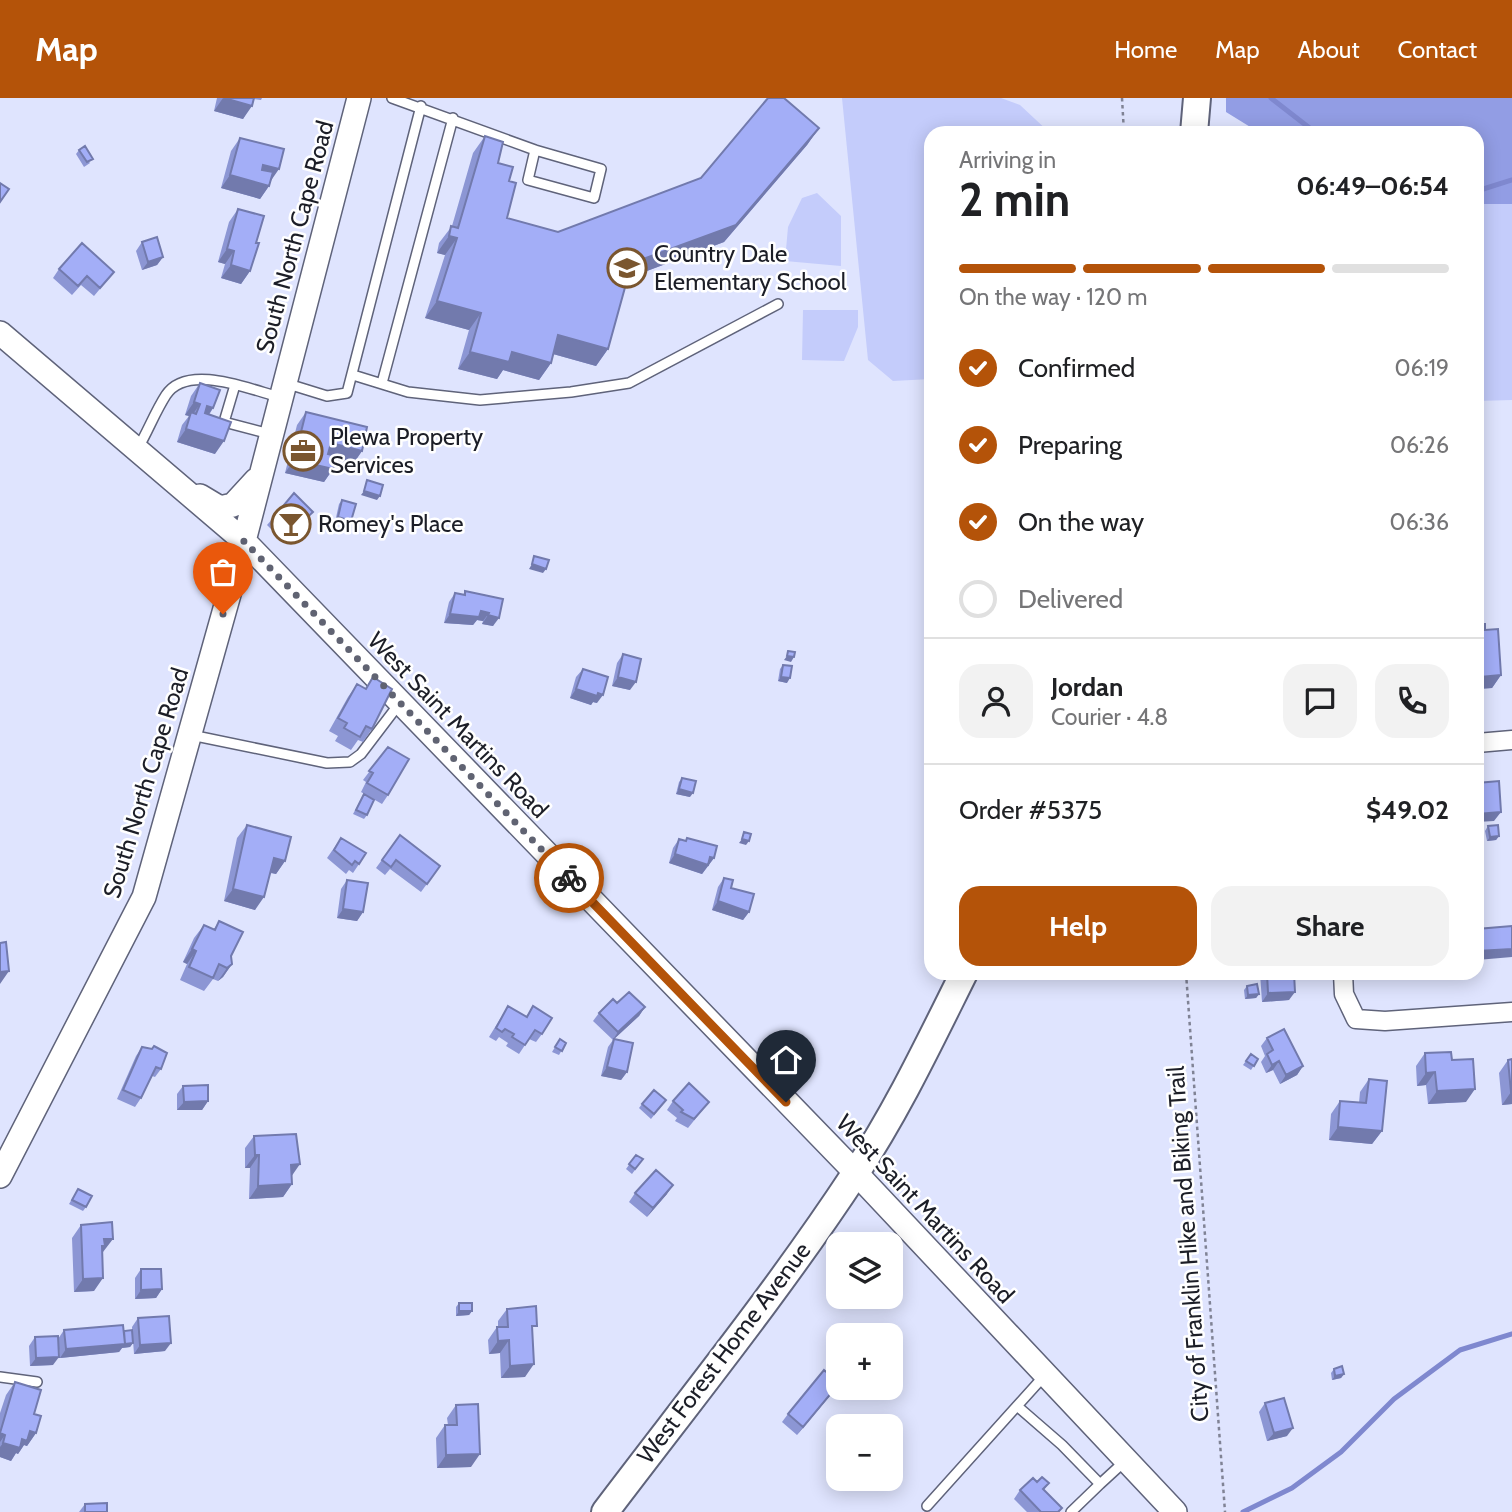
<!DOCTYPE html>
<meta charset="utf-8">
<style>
:root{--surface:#fff;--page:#f2f2f2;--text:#202124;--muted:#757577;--line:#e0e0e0;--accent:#b45309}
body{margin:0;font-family:Cabin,sans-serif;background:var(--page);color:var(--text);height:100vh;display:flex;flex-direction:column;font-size:26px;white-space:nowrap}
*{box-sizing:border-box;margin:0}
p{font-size:23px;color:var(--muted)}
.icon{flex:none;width:38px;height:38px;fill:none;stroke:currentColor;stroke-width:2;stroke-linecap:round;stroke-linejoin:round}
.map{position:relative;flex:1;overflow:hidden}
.details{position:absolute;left:924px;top:28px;width:560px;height:854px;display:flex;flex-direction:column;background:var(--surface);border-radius:21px;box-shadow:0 4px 18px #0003}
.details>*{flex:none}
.buttons{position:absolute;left:826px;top:1134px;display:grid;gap:14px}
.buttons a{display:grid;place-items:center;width:77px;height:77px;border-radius:14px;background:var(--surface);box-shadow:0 4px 18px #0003;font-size:35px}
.pin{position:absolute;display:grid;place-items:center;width:60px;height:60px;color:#fff;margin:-72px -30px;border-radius:50% 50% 50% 0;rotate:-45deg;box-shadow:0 0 7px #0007}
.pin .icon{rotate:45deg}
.courier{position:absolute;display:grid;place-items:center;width:70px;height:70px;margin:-35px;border:5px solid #b45309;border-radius:50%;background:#fff;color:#222;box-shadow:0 2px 9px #0007}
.headline em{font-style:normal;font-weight:800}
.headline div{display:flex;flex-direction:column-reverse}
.headline{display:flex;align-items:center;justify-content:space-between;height:119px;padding:0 35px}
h1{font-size:46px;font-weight:800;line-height:52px}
.bar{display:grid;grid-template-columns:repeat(4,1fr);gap:10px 7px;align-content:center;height:84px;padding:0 35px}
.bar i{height:9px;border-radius:5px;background:var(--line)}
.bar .active{background:var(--accent)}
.bar p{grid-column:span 4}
.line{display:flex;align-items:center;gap:18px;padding:0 35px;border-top:2px solid var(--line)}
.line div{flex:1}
.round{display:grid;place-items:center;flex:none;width:74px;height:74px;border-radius:21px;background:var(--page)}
ol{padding:0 35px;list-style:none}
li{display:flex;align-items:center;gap:21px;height:77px}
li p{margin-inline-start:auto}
li .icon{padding:7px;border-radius:50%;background:var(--accent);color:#fff;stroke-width:4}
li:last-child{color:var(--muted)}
li i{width:38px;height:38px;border:4px solid var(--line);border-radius:50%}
.action{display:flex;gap:14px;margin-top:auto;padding:14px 35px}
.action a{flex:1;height:80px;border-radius:21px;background:var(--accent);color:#fff;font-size:28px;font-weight:800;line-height:80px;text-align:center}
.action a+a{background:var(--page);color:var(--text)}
header{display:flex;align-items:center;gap:42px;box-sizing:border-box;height:98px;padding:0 35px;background:var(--accent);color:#fff}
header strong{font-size:33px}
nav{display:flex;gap:38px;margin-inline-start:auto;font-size:24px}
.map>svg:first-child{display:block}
.green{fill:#c4ccfb}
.forest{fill:#929de4}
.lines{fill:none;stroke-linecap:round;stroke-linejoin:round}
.stream{stroke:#7f88cf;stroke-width:5}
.service-casing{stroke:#5f637a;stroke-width:12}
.minor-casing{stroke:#5f637a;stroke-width:21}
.tertiary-casing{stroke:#5f637a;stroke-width:26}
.secondary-casing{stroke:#5f637a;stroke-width:30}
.path{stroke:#808395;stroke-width:2.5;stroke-dasharray:3.5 3.5;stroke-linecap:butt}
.service{stroke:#fff;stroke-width:9}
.minor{stroke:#fff;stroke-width:18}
.tertiary{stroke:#fff;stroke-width:23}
.secondary{stroke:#fff;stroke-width:26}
.wall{fill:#8c96d4}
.shaded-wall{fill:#727aad}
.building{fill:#a3aef7;stroke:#727aad;stroke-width:2}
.done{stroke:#606372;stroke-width:7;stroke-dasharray:0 12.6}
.route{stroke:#b45309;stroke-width:9}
.labels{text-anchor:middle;stroke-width:5;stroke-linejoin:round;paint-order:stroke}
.street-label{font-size:24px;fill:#1c1e27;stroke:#fff}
.poi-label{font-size:24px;fill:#1c1e27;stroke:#fff;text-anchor:start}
</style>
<header>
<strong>Map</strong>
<nav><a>Home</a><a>Map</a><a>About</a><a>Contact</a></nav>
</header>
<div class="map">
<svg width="1512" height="1414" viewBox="0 0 1512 1414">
<rect width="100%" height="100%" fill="#dfe4fe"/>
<!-- green -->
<path class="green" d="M842,0H1001L1020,7L1050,35H931V281L893,283L868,262Z
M817,95L841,118V168L785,163L788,129L802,100Z
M1477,106H1512V302L1477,303Z
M803,212H858V229L844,263L802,262Z"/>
<!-- forest -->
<path class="forest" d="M1226,0H1512V106H1477V35H1260L1226,14Z"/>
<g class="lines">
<!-- stream -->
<path class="stream" d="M1271,0L1316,35
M1477,93L1512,82
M1243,1414L1292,1390L1341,1354L1394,1301L1460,1252L1512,1236"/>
<!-- service casing -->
<g class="service-casing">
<path id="service" d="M392,0L535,52L601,71L594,100L528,82L535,52
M353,277L408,294L480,302L571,294L629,285L778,206
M285,285L327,298L347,295L421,8
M382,285L453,20
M235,287L224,324L270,336
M138,350C148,333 155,314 166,297C187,265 249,291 279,299
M191,637L327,665L350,664L361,656L399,606
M1045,1277L1017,1308L1062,1347L1100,1386L1124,1364
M0,1279L37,1284
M927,1408L1017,1308
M1071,1414L1100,1386"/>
</g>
<!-- minor casing -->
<g class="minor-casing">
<path id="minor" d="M1477,645L1512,642
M1343,875L1344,896L1356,921L1385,923L1512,914"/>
</g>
<!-- tertiary casing -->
<g class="tertiary-casing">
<path id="tertiary" d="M0,235L244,443L856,1075L1175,1414
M200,398L220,410L233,407L256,382
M0,1078L144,799L244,443L359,0"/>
</g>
<!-- secondary casing -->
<g class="secondary-casing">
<path id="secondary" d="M1194,35L1197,0
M605,1414C689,1303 778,1193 855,1076C897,1013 930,943 964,875"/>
</g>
<!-- path -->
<path class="path" d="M1122,0L1124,35
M1186,875L1225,1414"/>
<!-- service -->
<use href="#service" class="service"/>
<!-- minor -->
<use href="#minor" class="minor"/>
<!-- tertiary -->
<use href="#tertiary" class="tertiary"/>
<!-- secondary -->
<use href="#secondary" class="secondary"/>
</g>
<!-- wall -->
<path class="wall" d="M217,0H262L261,2L254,1L243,21L214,13Z
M819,30L807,47L724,144L631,179L626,185L608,251L596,268L553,256L551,265L539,282L503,272L497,281L458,271L469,232L425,220L445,157L437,155L439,145L452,128L473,55L485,38L498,65L509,83L507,120L558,134L701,80Z
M240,40L270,83L269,88L260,101L221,90L231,53Z
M79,52L90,65L84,69L76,56Z
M238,111L250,173L241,186L221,180L225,166L218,164L229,124Z
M142,144L163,159L157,167L142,172L136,153Z
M59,171L114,174L94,198L81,187L72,197L53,180Z
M200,285L213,310L209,317L215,356L177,344L182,327L189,318L185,317L191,298Z
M306,314L362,353L353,366L336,362L333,371L324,384L285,375L297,327Z
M342,402L351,423L348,427L335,424L339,406Z
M274,419L307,422L302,427L305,429L299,438L292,445L287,441L284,444L267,427Z
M465,493L503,501L493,528L482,526L483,523L477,522L473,527L444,525L449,504L455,495L463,497Z
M1477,526L1485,532L1501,577L1492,590L1477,591Z
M623,556L630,592L612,588L617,565Z
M783,567L787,585L778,583L780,571Z
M583,571L597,605L593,604L591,607L570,600L576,579Z
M373,579L372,631L363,644L358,642L351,652L335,643L338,638L329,633L348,599L357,586L365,591Z
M388,649V697L382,706L361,694L366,684L363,682Z
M682,680L690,699L676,696L679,684Z
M364,696L367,717L364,721L353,716Z
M247,727L285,763L276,776L270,775L255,812L224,803L237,740Z
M1488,728L1499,738L1496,742L1487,743L1485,733Z
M400,737L440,768L421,794L390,771L385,777L376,770Z
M341,740L359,766L353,775L349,772L346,776L327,760Z
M687,740L714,760L702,776L669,765L673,750L679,741L685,743Z
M724,780L749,814L743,822L712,812L718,789Z
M347,782L363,814L357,823L337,820L341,791Z
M219,823L231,858L232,866L223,879L218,883L213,881L204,893L180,882L187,866L183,864L194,840L204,827L214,831Z
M1260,875H1294L1289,902L1262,904Z
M1247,888L1259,896L1256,900L1245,901L1244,892Z
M617,905L645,909L639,918L614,941L627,974L621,982L601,978L608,949L613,942L593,923L599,915Z
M508,908L526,919L533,908L542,936L536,944L529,941L519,956L506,948L508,945L499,939L496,943L489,939Z
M1267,940L1303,968L1297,977L1280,986L1273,972L1266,975L1261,964L1265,958L1261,948Z
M560,941L566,945L559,957L552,954Z
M142,949L161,971L155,979L152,978L141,1000L135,1009L117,1001L136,958Z
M1425,955L1452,962L1466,1004L1428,1006L1426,987L1417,988L1416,968Z
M1251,956L1258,961L1251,972L1243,967Z
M1508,962L1512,1006L1502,1007L1499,975Z
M1369,981L1382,1033L1372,1046L1329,1042L1331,1016L1340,1003L1359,1005L1360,994Z
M183,988L208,1003L202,1012H177V996Z
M673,1003L709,1004L688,1030L675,1023L677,1020L667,1012Z
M642,1006H663L651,1021L639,1010Z
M254,1038L292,1079V1086L283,1099L249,1101L250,1070H245V1050Z
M636,1057L643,1061L632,1076L626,1071Z
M78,1091L86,1109L83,1113L69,1106Z
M635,1095L667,1096L647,1119L629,1104Z
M81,1127L103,1154H102L94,1193L74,1194L72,1140Z
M141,1171L162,1191L156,1200L135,1201V1180Z
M459,1205L472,1213L469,1217L456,1218V1209Z
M507,1211L532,1235L525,1279L501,1280L500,1255L489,1256L488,1242L497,1229H498V1223Z
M138,1220L165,1253L134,1256L132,1229Z
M64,1232L124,1233L133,1245L130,1249L122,1250L119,1254L60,1260L58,1241Z
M35,1239L53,1267L30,1268L29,1248Z
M1334,1271L1344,1276L1341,1280L1332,1282L1331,1275Z
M15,1284L34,1316L36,1335L27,1348L24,1347L18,1356L16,1355L11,1363L0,1359V1315L6,1297Z
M833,1294L797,1337L782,1324L788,1316Z
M1265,1305L1287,1338L1267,1343L1259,1314Z
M456,1307L471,1369L437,1370L436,1340L445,1327H448L447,1320Z
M1037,1384L1049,1385L1044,1392L1062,1410L1059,1414H1027L1014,1401L1020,1392Z
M85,1406L107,1414H79Z"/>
<!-- shaded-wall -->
<path class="shaded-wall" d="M223,0L252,8L243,21L214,13Z
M819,30L807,47L724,144L631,179L623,190L632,165Z
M263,67L279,71L270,84L254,80Z
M230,77L269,88L260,101L221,90Z
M449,138L457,140L445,157L437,155Z
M227,151L234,153L225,166L218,164Z
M163,159L157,167L142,172L148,164Z
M231,167L250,173L241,186L221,180Z
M437,203L481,215L469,232L425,220Z
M558,237L608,251L596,268L546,254Z
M470,254H512L551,265L539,282L503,272L497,281L458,271Z
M194,304L200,306L191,319V314L189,318L185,317Z
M207,308L213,310L204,323L198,321Z
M186,331L224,343L215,356L177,344Z
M331,345L362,353L353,366L322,358Z
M294,362L333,371L324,384L285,375Z
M364,393L380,398L377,402L361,397Z
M338,419L351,423L348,427L335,424Z
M532,466L546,471L543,475L529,471Z
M481,513L489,515L483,523L477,522L473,527L444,525L450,516Z
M488,517L499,520L493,528L482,526Z
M787,558L794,559L791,564L784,562Z
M1501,577L1492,590L1477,591V583L1480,579Z
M618,579L636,584L630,592L612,588Z
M781,579L790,580L787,585L778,583Z
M576,591L603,597L597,605L593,604L591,607L570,600Z
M679,691L693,695L690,699L676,696Z
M1501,714L1494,723L1477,724V716Z
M1499,738L1496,742L1487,743L1490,739Z
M742,741L749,743L746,747L739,745Z
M675,756L710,759L714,760L702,776L669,765Z
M274,760L285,763L276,776L265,773Z
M233,791L264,799L255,812L224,803Z
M718,803L749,814L743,822L712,812Z
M343,811L363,814L357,823L337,820Z
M192,851L196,853L187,866L183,864Z
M1512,851V859L1477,862V853Z
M232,866L223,879L218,883L227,870Z
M9,873L0,886V874Z
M1295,894L1289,902L1262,904L1268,895Z
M1259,896L1256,900L1245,901L1248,897Z
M645,909L639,918L612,943L618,934Z
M1279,963L1273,972L1266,975L1272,967Z
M1303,968L1297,977L1280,986L1286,977Z
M607,969L627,974L621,982L601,978Z
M1435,974L1426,987L1417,988L1426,975Z
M1475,991L1466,1004L1428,1006L1437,993Z
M1511,994H1512V1006L1502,1007Z
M208,1003L202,1012H177L184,1004Z
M1338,1029L1382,1033L1372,1046L1329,1042Z
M255,1057H259L250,1070H245Z
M300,1066L291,1079V1067Z
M292,1086L283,1099L249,1101L258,1088Z
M673,1087L667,1096L647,1119L653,1110Z
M104,1141H113L103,1154H101Z
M103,1180L94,1193L74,1194L83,1181Z
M162,1191L156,1200L135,1201L141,1192Z
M459,1213H472L469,1217L456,1218Z
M509,1242L500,1255L489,1256L498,1243Z
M133,1245L130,1249L122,1250L119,1254L60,1260L66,1251Z
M171,1245L165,1253L134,1256L140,1247Z
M59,1259L53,1267L30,1268L36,1260Z
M534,1266L525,1279L501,1280L510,1268Z
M1344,1276L1341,1280L1332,1282L1335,1278Z
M838,1287L833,1294L797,1337L803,1329Z
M1293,1330L1287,1338L1267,1343L1274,1335Z
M30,1333L36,1335L27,1348L24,1347L18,1356L16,1355L11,1363L0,1359V1349L3,1345Z
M0,1335L5,1337L0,1344Z
M480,1356L471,1369L437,1370L446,1357Z"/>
<!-- building -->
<path class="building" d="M224,0H254L252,8Z
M768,0H784L819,30L736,127L632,165L635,172L629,175L608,251L558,237L551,265L512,254L509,264L470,254L481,215L437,203L457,140L449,138L451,128L458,130L485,38L503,44L498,65L513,69L509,83L516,85L507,120L558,134L701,80Z
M240,40L284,51L279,71L263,67L262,72L273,74L269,88L230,77Z
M85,48L93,61L87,64L79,52Z
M0,85L9,91L0,104Z
M238,111L264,118L256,145H259L250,173L231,167L234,153L227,151Z
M157,139L163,159L148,164L142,144Z
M82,145L114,174L100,190L87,178L78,188L59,171Z
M200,285L220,292L213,310L207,308L205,315L231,324L224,343L186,331L191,314L196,316L200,306L194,304Z
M306,314L367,329L362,353L331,345L328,356L336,358L333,371L294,362Z
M367,382L383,387L380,398L364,393Z
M294,395L313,414L301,425L305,429L298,436L293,432L290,436L274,419Z
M342,402L356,406L351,423L338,419Z
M534,458L549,462L546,471L532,466Z
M465,493L503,501L499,520L488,517L489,515L481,513L479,519L450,516L455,495L465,497Z
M1477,526H1485V532L1498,531L1501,577L1480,579L1479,563H1477Z
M788,553L795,554L794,559L787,558Z
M623,556L641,561L636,584L618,579Z
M783,567L792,568L790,580L781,579Z
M583,571L608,579L603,597L598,595L597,598L576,591Z
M373,579L392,591L372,631L366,628L360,639L344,630L347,625L338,620L357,586L366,591Z
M388,649L409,661L388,697L367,685L373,675L369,673Z
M682,680L696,683L693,695L679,691Z
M1499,683L1501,714L1477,716V685Z
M364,696L374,702L367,717L356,712Z
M247,727L291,739L285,763L274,760L264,799L233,791Z
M1498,727L1499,738L1490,739L1488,728Z
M744,734L751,736L749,743L742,741Z
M400,737L440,768L427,786L396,762L391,769L382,762Z
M341,740L366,755L359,766L355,763L352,767L334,752Z
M687,740L717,748L714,760L710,759L708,767L675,756L679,741L686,743Z
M724,780L733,782L731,790L754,796L749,814L718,803Z
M347,782L368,785L363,814L343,811Z
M219,823L243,834L231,858L232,866L227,870L219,866L213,880L189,869L196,853L192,851L204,827L215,832Z
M1512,828V851L1477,853V831Z
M6,844L9,873L0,874V845Z
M1267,875H1294L1295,894L1268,895Z
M1257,886L1259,896L1248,897L1247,888Z
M629,894L645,909L618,934L599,915L613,901L617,905Z
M508,908L527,919L533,908L552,920L542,936L535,932L525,947L512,939L514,936L505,931L502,934L496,930Z
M1284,931L1303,968L1286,977L1279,963L1272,967L1267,956L1273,952L1267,940Z
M560,941L566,945L562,953L555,949Z
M614,941L633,945L627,974L607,969Z
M154,948L167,955L161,971L156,969L141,1000L123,992L142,949L152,951Z
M1451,954L1452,962L1473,961L1475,991L1437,993L1435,974L1426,975L1425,955Z
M1251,956L1258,961L1254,968L1246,963Z
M1512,961V994H1511L1508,962Z
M1369,981L1387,983L1382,1033L1338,1029L1340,1003L1366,1005Z
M689,985L709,1004L694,1021L681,1014L683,1012L673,1003Z
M208,987V1003L184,1004L183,988Z
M654,992L666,1002L654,1016L642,1006Z
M296,1036L300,1066L291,1067L292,1086L258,1088L259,1057H255L254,1038Z
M636,1057L643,1061L635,1071L629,1066Z
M656,1072L673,1087L653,1110L635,1095Z
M78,1091L92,1098L86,1109L72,1102Z
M112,1124L113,1141H104L105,1148H102L103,1180L83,1181L81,1127Z
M141,1171H161L162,1191L141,1192Z
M459,1205H472V1213H459Z
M536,1208L537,1228H532L534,1266L510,1268L509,1242L498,1243L497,1229H508L507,1211Z
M169,1218L171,1245L140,1247L138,1220Z
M123,1227L125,1246L66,1251L64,1232Z
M132,1232L133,1245L125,1246L124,1233Z
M58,1238L59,1259L36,1260L35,1239Z
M1342,1268L1344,1276L1335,1278L1334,1271Z
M824,1272L838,1284V1287L803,1329L788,1316Z
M15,1284L41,1292L34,1316L41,1318L36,1335L30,1333L27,1343L22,1341L20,1350L3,1345L5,1337L0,1335Z
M1284,1300L1293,1330L1274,1335L1265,1305Z
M478,1306L480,1356L446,1357L445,1327H457L456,1307Z
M1042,1379L1049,1385L1043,1391L1062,1410L1058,1414H1041L1020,1392L1033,1380L1037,1384Z
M107,1405V1414H85V1406Z"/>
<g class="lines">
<!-- done -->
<path class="done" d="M223,516L244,443L569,780"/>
<!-- route -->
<path class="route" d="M569,780L786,1004"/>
</g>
<!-- icons -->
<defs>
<g id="school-ring" transform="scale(2.0125)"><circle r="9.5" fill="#fff" stroke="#7a562f" stroke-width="1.5"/><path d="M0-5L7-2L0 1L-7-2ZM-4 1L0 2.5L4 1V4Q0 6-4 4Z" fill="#7a562f"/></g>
<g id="office-ring" transform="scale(2.0125)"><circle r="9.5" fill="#fff" stroke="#7a562f" stroke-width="1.5"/><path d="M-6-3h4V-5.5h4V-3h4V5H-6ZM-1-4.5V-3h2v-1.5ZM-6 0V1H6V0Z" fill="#7a562f"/></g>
<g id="bar-ring" transform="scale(2.0125)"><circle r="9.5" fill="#fff" stroke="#7a562f" stroke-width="1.5"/><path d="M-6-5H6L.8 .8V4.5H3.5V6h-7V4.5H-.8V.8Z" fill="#7a562f"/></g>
</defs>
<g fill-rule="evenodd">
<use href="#school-ring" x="627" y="170"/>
<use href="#office-ring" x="303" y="353"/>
<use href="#bar-ring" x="291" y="426"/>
</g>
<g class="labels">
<!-- street labels -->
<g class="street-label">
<text transform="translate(295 139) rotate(-75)" y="8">South North Cape Road</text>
<text transform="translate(458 627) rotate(46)" y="8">West Saint Martins Road</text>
<text transform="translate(146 685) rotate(-73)" y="8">South North Cape Road</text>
<text transform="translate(925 1111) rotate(47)" y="8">West Saint Martins Road</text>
<text transform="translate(1188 1146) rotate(-94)" y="8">City of Franklin Hike and Biking Trail</text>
<text transform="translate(724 1255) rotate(-53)" y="8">West Forest Home Avenue</text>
</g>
<!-- poi labels -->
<g class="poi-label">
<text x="654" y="164">Country Dale<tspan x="654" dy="28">Elementary School</tspan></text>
<text x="330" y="347">Plewa Property<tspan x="330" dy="28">Services</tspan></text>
<text x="318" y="434">Romey's Place</text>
</g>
</g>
</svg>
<div class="buttons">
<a><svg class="icon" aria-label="layers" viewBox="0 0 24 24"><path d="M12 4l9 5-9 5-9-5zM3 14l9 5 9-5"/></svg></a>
<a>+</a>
<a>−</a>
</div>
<div class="pin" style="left:223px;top:516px;background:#ea580c"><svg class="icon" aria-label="bag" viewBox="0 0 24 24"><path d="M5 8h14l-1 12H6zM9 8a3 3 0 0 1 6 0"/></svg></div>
<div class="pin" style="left:786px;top:1004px;background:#1f2937"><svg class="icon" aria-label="home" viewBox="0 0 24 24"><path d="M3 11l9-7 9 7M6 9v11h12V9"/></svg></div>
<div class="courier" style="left:569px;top:780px"><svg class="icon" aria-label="bike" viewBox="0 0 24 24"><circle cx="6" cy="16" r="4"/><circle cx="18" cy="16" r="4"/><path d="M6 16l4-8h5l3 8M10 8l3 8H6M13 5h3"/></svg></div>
<section class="details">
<div class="headline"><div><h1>2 min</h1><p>Arriving in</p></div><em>06:49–06:54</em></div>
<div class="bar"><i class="active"></i><i class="active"></i><i class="active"></i><i></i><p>On the way · 120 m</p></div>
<ol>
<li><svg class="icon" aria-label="check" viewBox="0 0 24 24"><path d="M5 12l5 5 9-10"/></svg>Confirmed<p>06:19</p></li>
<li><svg class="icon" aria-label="check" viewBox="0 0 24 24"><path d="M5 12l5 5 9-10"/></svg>Preparing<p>06:26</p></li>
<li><svg class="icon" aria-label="check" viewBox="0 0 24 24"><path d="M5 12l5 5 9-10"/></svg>On the way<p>06:36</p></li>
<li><i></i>Delivered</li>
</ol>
<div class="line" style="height:126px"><a class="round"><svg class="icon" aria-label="person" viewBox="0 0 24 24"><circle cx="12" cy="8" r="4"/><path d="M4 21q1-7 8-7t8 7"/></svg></a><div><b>Jordan</b><p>Courier · 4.8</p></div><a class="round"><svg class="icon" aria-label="chat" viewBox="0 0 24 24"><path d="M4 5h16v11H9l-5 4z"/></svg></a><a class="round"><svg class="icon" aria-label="phone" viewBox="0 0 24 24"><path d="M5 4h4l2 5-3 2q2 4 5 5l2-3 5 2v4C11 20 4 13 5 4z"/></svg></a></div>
<div class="line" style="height:91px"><div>Order #5375</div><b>$49.02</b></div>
<div class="action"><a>Help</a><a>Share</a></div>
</section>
</div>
